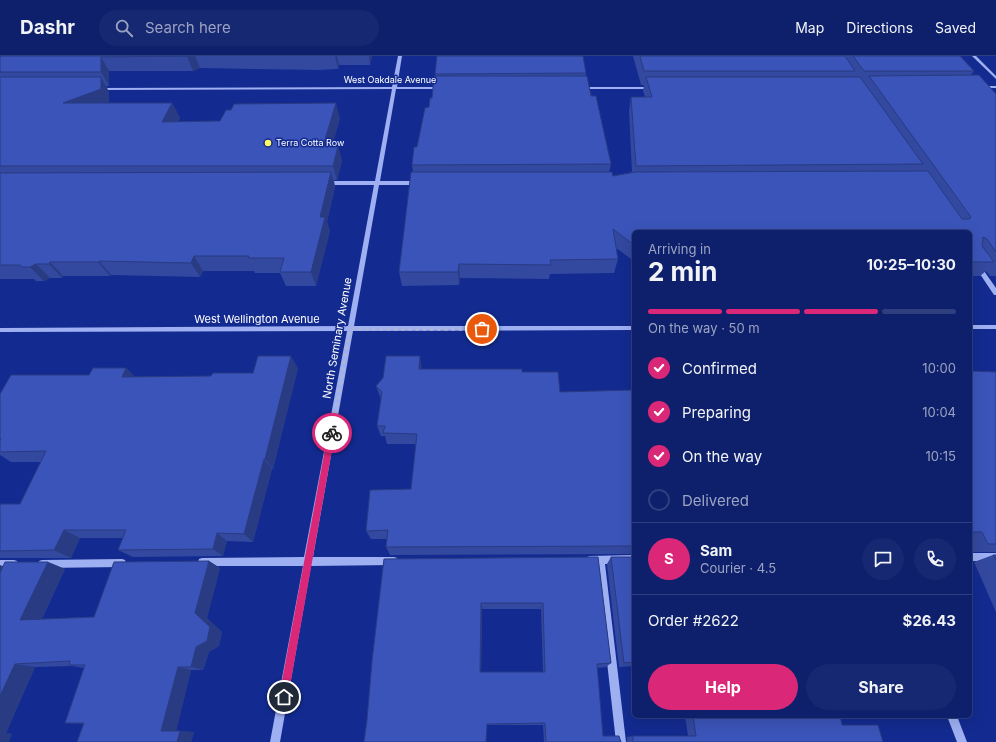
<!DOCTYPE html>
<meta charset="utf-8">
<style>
:root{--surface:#0e206c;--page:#172872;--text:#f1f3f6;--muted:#9ba3c2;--line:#2e3e7f;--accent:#db2777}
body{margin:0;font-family:Inter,sans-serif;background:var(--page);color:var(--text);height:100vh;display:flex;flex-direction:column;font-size:15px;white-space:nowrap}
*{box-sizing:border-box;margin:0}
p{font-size:13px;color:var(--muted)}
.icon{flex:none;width:22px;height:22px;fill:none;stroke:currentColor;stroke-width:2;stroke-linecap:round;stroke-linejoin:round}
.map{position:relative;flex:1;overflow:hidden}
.panel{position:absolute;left:632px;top:174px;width:340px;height:488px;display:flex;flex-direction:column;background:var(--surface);border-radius:6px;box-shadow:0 4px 16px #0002,0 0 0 1px var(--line)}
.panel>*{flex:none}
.pin{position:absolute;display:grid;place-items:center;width:34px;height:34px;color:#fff;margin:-17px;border:2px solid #fff;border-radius:50%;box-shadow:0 1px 4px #0007}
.courier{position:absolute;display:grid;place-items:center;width:40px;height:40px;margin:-20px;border:3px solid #db2777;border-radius:50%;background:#fff;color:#222;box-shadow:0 1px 5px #0007}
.head em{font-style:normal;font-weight:700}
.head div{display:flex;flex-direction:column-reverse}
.head{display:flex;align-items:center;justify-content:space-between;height:68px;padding:0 16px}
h1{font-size:26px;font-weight:700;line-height:30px}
.bar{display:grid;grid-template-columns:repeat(4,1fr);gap:6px 4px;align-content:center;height:48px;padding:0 16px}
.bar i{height:5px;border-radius:3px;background:var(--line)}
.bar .selected{background:var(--accent)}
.bar p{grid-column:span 4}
.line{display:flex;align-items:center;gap:10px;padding:0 16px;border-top:1px solid var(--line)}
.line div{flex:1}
.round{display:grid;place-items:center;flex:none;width:42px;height:42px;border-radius:21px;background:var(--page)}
ol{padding:0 16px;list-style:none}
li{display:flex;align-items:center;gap:12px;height:44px}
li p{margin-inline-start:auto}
li .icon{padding:4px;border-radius:50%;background:var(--accent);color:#fff;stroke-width:4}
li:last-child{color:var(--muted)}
li i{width:22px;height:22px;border:2px solid var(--line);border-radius:50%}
.cta{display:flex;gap:8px;margin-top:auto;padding:8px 16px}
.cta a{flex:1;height:46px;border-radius:24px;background:var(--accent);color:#fff;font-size:16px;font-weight:700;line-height:46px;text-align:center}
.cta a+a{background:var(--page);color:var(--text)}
header{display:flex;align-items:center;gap:24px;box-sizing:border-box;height:56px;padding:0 20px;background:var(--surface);border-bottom:1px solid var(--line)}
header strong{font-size:19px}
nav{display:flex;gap:22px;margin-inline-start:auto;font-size:14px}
.search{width:280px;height:36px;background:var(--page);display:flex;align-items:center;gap:10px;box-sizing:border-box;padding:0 14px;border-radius:22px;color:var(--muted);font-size:15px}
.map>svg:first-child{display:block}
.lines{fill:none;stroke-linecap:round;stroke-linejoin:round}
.minor{fill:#9eaff2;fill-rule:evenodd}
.wall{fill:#33489f;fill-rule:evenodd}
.shaded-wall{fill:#293b82}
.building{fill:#3b54b9;stroke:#293b82;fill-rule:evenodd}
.route{fill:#db2777}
.done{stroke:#acb5d8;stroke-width:4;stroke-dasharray:0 7.2}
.poi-dot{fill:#fff85f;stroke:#132b90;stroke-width:1.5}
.labels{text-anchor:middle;stroke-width:3;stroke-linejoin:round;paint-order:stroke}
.far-street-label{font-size:9px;fill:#fff;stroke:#132b90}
.far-poi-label{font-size:9px;fill:#fff;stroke:#132b90;text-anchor:start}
.street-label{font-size:11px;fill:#fff;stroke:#132b90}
</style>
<header>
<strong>Dashr</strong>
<div class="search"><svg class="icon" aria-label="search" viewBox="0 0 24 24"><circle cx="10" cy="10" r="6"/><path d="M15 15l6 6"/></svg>Search here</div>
<nav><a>Map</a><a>Directions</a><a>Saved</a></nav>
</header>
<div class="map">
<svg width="996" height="686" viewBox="0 0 996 686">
<rect width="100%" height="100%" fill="#132b90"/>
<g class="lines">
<!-- minor -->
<path class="minor" d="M398,0H402L397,31H442L444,32L442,33H396L380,125H419L422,127L419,129H379L354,270H634V274L353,275L313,501H394L397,502L398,505L397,508L394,509L311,510L280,686H270L303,510H202L199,509L198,506L199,503L202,502L304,501L347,275L0,276V272L348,270L374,129H325L322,127L325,125H375L392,33L98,34L96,33L98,32L392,31Z
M972,0H976L996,20V23Z
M978,30H996V32H978Z
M578,31H652L654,32L652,33H578Z
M970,197L972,198L996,232V239H994L970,203Z
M970,269H996V273H970Z
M970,497H996V505H970Z
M634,499V507L605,508L626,686H616L596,508L587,507L586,504L587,501L590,500Z
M122,503L125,504L126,507L125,510L122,511L42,512L39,511L38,508L39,505L42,504Z
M0,504H14L17,505L18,508L17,511L14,512H0Z
M947,660H957L967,686H957Z"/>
</g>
<!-- wall -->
<path class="wall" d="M0,0H372L370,9H339L338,13L318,14L200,12L193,15H109V30H106L109,36V47H172L180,62L178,66L340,62L332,90H338L342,105L337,124H334L335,131L327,166L330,175L316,230H286L280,217H255L254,215H203L200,221L111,219L110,220H63L62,222H50L44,225H36L34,223H0Z
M633,0H960L974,15L970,20L996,38V221L995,220H990L986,215L980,220H970V176H634V205L616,192L618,203L614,217L550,218L549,223L460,222L459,229L402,230L399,216L413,116L412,109L429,51L432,42L436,20L435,18L586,17V20L611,108L609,116L613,120L632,116L629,55L631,41H645L643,35L644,29H641Z
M126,312L135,321L211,320L253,317L298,312L273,413H272L253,486L227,485L223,500L133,501L118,494L123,482H80L71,502H0V448H20L41,406H11L0,399V338Z
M422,312V313L522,316L560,336L634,334V498L390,499L386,491L387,483H371L366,475L411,433L416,388H387L385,380H381L377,370L381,343L376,330Z
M970,315L996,316V496H970Z
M993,499H996V556L974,506Z
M598,501L611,607L606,611L597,612L603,680L621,686H544L543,669H487L367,664L384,503ZM482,553H541L543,616H481Z
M611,501H634V610L619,611L607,508Z
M209,505L220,512L207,562L222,576L219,590L209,596L203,614H191L176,675L194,676L191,686H77L83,668L65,667L84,612L72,610L35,611L6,677L12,678L0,686L3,510L48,506L65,513L42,563L94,561Z
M685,660H840L842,669L883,686H627V681L633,680H688Z"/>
<!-- shaded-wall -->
<path class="shaded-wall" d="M187,0H195L200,12L193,15Z
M335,0H337L339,9L338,13Z
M369,0H372L370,9Z
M101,1L109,15V30L101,16Z
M101,21L109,36V47H63Z
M172,47L180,62L169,81L162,66Z
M336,47L340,62L328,105L323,90Z
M338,90L342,105L337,124L333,110Z
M331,116L335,131L327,166L330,175L316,230L311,216L320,161Z
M194,200L203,215L200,221L191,207Z
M99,205L111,219L110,220L98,206Z
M50,206L63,220L62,222L49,208Z
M36,208L50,222L44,225L30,211Z
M459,208L460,222L459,229L458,216Z
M291,300L298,312L273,413L265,403Z
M420,300L422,312L421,325L419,313Z
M126,312L138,324L122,321Z
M264,403L272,413L253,486L244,478Z
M64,474L80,482L71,502L54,494Z
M217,477L227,485L223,500L213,493Z
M209,505L220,512L207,562L222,576L219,590L209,596L203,614L191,611L196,591L195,557Z
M48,506L65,513L39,569L20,564Z
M0,509L13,514L0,539Z
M481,547L482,553L481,620L480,616Z
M15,608L35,611L6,677L12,678L9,686H0V640Z
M178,611L191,614L176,676L161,675Z
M180,675L194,676L191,686H177Z"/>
<!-- building -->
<path class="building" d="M0,0H187L101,1V16H0Z
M437,0H583L586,17L435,18Z
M640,0H845L855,15H644Z
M853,0H960L974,15H864Z
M979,19L996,38V196L987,183L983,181L982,190L994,206H970V176H634V189L613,173L618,203L550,204L551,209L459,208L458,216H399L411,116H612L613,120L636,116L928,115L962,163H970L971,161L869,20Z
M434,20H587L591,40H596L611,108L412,109L414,91H417L425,52L429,51L430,42H432Z
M0,21H101V33L63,47H172L162,66L220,65L226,54H231L234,48L336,47L323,90H338L333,110H0Z
M646,21H860L923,108L636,110L631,41H652Z
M331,116L320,161H325L311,216H280L284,202H248L249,200H194L191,207L99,205L98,206H50L49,208H36L30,211H22L20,209H0V117Z
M258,300H291L265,403H264L244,478L217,477L213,493L118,494L126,474H64L54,494L0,495V448H20L46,395L0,396V385L1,383H0V338L11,319H89L93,312H126L122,321L211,320L213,317H253Z
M386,300H420L419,313H522V316H558L560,336L634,334V490L386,491L388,474L366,475L370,434L411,433L417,378L383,377L385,370H377L382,336L376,330L383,322Z
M970,315L996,316V488H988L982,476H970Z
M993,499H996V504Z
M598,501L611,607L597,608L603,680H619L621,686H546L545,667L487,668L486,686H364L367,664L372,605L384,503ZM481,547H543L545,616H480Z
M611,501H634V606L624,607Z
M209,505L195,557L210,571L207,585L196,591L191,611H178L161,675H180L177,686H77L84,667H65L85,609H69L70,605L15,608L0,640V517L5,506H48L20,564L94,561L114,506Z
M693,660H840L842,669H878L883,686H633V680H696Z"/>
<!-- route -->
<path class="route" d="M332,374L335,377L288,641L287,644L284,645L280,644L279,641L328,377Z"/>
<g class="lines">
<!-- done -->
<path class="done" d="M332,377L350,273H482"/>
</g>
<!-- markers -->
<circle class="poi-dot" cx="268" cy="87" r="4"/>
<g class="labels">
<!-- far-street labels -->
<g class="far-street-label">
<text x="390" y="27">West Oakdale Avenue</text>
</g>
<!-- far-poi labels -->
<g class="far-poi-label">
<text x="276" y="90">Terra Cotta Row</text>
</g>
<!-- street labels -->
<g class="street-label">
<text x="257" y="267">West Wellington Avenue</text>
<text transform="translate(337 282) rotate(-80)" y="4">North Seminary Avenue</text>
</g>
</g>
</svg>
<div class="pin" style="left:482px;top:273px;background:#ea580c"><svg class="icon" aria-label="bag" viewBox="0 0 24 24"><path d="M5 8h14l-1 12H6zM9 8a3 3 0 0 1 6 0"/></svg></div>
<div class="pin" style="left:284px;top:641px;background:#1f2937"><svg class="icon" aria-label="home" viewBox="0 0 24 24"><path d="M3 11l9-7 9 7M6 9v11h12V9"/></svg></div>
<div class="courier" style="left:332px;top:377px"><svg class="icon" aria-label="bike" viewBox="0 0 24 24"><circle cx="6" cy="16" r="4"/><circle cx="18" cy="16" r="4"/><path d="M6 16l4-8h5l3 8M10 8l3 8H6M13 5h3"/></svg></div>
<section class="panel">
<div class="head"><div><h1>2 min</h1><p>Arriving in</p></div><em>10:25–10:30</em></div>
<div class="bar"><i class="selected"></i><i class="selected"></i><i class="selected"></i><i></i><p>On the way · 50 m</p></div>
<ol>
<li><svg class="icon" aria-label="check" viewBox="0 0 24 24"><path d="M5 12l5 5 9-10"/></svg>Confirmed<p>10:00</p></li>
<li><svg class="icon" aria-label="check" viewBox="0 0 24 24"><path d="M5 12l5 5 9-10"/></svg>Preparing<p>10:04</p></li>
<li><svg class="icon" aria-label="check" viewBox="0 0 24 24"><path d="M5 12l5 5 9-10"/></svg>On the way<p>10:15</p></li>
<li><i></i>Delivered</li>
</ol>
<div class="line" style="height:72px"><b class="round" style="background:var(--accent);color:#fff">S</b><div><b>Sam</b><p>Courier · 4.5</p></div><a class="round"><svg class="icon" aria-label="chat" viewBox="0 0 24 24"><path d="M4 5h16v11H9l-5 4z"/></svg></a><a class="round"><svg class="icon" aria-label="phone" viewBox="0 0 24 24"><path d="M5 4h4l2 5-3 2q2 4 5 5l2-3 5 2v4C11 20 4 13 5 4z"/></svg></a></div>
<div class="line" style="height:52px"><div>Order #2622</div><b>$26.43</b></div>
<div class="cta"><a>Help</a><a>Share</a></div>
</section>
</div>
